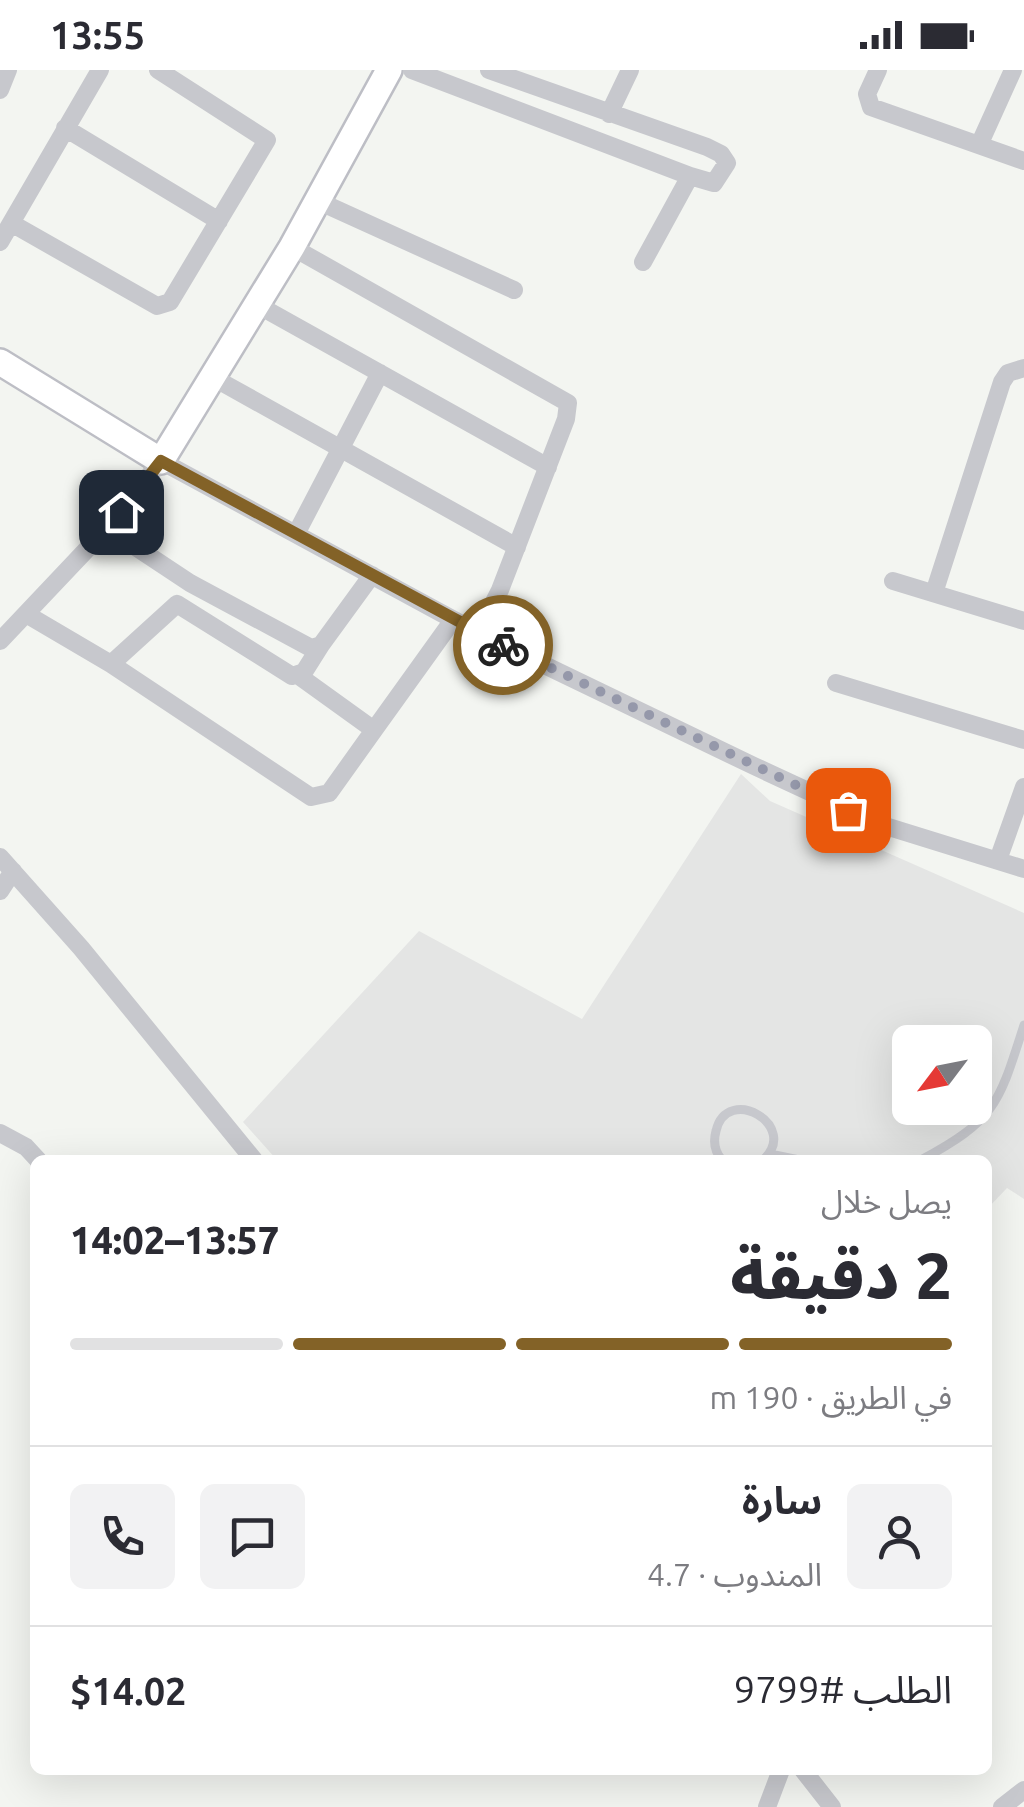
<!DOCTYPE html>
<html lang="ar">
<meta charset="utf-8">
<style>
:root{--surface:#fff;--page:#f2f2f3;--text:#2b2b33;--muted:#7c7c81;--line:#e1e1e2;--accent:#836227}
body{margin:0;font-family:Ubuntu,"Noto Sans Arabic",sans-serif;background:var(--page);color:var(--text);direction:rtl;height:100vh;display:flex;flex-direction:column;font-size:38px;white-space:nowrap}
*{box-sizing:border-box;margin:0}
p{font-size:32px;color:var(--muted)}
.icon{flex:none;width:55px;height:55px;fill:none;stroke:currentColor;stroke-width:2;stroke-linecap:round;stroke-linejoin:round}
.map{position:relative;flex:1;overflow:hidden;direction:ltr}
.panel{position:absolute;left:30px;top:1085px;width:962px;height:620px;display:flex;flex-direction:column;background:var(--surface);border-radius:15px;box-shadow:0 10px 40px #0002;direction:rtl}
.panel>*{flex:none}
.needle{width:65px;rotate:238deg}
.controls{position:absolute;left:892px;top:955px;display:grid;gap:20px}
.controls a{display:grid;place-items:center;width:100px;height:100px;border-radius:15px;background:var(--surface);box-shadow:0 10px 40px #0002;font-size:50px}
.pin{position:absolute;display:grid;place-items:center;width:85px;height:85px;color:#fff;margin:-42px;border-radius:20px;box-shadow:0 5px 15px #0006}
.courier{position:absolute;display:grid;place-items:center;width:100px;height:100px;margin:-50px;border:8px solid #836227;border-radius:50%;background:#fff;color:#222;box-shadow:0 2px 12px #0007}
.summary em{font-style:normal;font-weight:800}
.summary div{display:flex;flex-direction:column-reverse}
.summary{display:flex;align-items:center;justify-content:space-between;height:170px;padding:0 40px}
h1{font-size:65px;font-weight:800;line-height:75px}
.bar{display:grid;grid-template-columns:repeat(4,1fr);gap:15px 10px;align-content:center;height:120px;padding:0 40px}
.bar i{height:12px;border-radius:8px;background:var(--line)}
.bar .on{background:var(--accent)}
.bar p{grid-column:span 4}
.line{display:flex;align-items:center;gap:25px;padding:0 40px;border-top:2px solid var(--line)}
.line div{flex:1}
.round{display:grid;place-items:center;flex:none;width:105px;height:105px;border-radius:15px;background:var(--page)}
.status{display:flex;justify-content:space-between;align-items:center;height:70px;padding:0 50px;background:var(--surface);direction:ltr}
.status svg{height:28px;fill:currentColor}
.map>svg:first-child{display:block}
.built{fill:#e4e5e4;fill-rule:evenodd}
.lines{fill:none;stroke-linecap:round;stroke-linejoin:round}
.secondary-casing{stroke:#bdbec5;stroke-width:30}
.lane{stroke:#c7c8cd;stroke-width:9}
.street{stroke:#c7c8cd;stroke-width:18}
.secondary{stroke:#fff;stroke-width:25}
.done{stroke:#9598aa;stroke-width:10;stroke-dasharray:0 18}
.route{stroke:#836227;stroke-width:12}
</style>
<div class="status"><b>13:55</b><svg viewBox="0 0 49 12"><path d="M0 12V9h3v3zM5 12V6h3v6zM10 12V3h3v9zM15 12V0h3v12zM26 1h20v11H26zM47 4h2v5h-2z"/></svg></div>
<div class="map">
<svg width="1024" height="1737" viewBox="0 0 1024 1737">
<rect width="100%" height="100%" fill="#f3f5f1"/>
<!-- built -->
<path class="built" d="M741,704L770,731L1024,843V1129L1007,1118L988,1138V1090H277L243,1052L419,861L582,949ZM910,972H975V1038H910Z"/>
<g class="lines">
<!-- secondary casing -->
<g class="secondary-casing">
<path id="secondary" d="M0,292L161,391L292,177L389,0"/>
</g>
<!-- lane -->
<path class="lane" d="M770,1084L799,1090
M722,1090C714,1081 713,1072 716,1061C727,1013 801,1056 763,1090
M921,1090C996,1050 999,1033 1024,955"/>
<!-- street -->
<path class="street" d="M412,0L690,106L714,113L727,93L721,84L707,77L489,0
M878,0L867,24L871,37L1024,91
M0,20L8,0
M609,44L630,0
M65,58L219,151
M980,73L1013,0
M318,131L514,220
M11,153L157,236L170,232L267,70L158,0
M0,172L100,0
M292,177L568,333L566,349L500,520L478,563
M643,192L690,106
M256,234L548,397
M214,308L517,477
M107,458L190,513L311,578L321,575L372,505
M296,464L380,303
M893,511L1024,551
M934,523L1002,312L1008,303L1024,298
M26,544L111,594L177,534L292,606L304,602L321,575
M0,571L107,458L161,391L478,563L754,696L879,754L1024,799
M111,594L311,727L329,723L374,660
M299,606L374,660L453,550
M836,613L1024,670
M0,787L81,878L254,1090
M998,790L1024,717
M0,821L13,801
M0,1063L26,1077L38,1090
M803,1700L832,1737
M767,1737L781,1700
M1002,1737L1024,1720"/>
<!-- secondary -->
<use href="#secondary" class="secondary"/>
</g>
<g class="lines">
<!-- done -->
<path class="done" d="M503,575L848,740"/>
<!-- route -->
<path class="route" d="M121,442L161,391L503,575"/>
</g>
</svg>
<div class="controls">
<a><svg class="needle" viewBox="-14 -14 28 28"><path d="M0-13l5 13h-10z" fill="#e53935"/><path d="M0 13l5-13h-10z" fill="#7c7c81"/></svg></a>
</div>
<div class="pin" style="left:848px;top:740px;background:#ea580c"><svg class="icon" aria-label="bag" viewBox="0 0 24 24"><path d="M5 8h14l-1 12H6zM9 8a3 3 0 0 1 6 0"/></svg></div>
<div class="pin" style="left:121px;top:442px;background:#1f2937"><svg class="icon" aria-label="home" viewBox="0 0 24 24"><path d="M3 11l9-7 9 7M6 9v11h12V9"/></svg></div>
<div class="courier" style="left:503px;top:575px"><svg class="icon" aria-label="bike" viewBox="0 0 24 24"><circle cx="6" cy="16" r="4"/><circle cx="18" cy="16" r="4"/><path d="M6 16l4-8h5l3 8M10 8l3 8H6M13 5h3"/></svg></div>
<section class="panel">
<div class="summary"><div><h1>2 دقيقة</h1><p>يصل خلال</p></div><em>13:57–14:02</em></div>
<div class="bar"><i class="on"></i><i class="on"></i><i class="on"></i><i></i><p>في الطريق · 190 m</p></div>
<div class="line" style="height:180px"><a class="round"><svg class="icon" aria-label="person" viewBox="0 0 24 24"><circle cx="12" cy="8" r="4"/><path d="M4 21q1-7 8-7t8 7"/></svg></a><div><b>سارة</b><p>المندوب · 4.7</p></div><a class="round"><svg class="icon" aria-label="chat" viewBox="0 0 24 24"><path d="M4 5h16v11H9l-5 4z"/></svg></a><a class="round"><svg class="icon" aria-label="phone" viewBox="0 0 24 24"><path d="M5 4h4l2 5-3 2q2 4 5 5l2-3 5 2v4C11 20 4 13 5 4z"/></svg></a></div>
<div class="line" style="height:130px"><div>الطلب #9799</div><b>$14.02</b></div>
</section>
</div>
